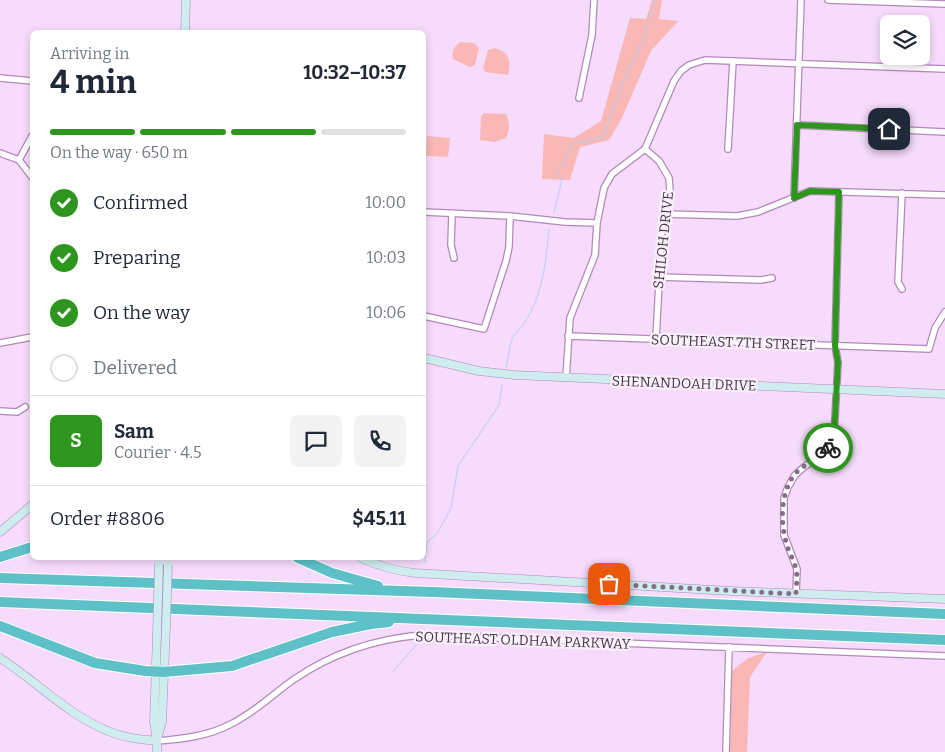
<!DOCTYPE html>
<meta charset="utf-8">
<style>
:root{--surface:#fff;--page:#f2f2f3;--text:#1f2937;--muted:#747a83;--line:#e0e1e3;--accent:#2e961e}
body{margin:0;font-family:Bitter,serif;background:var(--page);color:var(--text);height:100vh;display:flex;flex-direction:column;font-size:19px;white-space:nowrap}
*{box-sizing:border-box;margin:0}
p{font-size:16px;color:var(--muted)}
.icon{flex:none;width:28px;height:28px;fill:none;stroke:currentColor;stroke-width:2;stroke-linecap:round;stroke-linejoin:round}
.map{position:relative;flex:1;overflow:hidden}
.side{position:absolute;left:30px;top:30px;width:396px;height:530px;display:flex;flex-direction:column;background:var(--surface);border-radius:8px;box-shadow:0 2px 8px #0003}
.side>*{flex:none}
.controls{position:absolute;left:880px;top:15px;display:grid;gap:10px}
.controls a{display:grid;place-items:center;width:50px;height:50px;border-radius:8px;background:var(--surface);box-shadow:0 2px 8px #0003;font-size:25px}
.pin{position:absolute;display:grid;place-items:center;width:42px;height:42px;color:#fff;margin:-21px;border-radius:10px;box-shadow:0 2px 8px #0006}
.courier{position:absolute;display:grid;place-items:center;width:50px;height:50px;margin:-25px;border:4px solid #2e961e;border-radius:50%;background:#fff;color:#222;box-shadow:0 1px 6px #0007}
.head em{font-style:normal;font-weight:700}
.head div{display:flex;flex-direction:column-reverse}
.head{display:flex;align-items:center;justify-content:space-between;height:85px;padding:0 20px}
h1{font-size:32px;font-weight:700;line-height:38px}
.bar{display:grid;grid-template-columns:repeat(4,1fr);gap:8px 5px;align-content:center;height:60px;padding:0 20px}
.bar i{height:6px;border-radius:4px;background:var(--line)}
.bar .active{background:var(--accent)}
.bar p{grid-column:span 4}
.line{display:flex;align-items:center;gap:12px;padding:0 20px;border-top:1px solid var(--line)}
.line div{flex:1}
.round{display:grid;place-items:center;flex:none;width:52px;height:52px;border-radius:8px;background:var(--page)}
ol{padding:0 20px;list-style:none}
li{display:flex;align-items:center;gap:15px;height:55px}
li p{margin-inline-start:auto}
li .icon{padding:5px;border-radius:50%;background:var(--accent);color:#fff;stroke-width:4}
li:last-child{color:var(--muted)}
li i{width:28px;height:28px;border:2px solid var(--line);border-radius:50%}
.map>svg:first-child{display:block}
.green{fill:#f9b7b5}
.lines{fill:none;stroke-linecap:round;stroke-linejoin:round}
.stream{stroke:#b6cef8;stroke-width:1}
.street-casing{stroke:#b388bb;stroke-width:8}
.secondary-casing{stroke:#b388bb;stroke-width:9}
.highway-casing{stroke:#fff;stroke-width:12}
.street{stroke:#fff;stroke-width:5.5}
.secondary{stroke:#cfecee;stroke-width:8}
.highway{stroke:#5ec1c8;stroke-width:10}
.secondary-bridge-casing{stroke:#b388bb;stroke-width:9;stroke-linecap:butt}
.secondary-bridge{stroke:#cfecee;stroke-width:8}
.done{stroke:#846e88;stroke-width:5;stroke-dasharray:0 9}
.route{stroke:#2e961e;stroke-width:6}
.labels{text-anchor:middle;stroke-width:4.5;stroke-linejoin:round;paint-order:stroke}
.street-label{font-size:14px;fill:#463449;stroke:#f9f0fb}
</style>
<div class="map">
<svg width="945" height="752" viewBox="0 0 945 752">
<rect width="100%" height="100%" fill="#f7dbfc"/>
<!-- green -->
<path class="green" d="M652,0H662L659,19L678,21L651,51L621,120L609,140L580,147L570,180L542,179L544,134L574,138L601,121L630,18L646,19Z
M460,42L474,43L479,48L475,65L470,67L453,59C451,51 454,47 460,42Z
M495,48C510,53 511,61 508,75L486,72L483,68L488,50Z
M484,113L506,114C510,123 510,129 506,138L495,142L480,140L481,116Z
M427,136L450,138L448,157L426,156Z
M767,652L750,677L747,752H730L732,671L748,658Z"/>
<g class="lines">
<!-- stream -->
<path class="stream" d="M554,213L562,179L556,172L562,165L572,144L603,137L627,73L643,40L656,0
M506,367C509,358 509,345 513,337C517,332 522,327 525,322C543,293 546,262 549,229
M425,562L427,542L437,534L451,508L458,466L499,405L502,385
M393,671L417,644"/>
<!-- street casing -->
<g class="street-casing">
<path id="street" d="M828,0L945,4
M0,78L32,81
M579,98L592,35L594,0
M797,125L945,132
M645,149L659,161L669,178L670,191L662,228L656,339
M728,149L733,61
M0,153L19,160L32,177
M19,160L32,136
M902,193L898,282L902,289
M794,198L801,0
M424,212L510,216L565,222L597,223
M452,213L451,245L454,258
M664,214L737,216L758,212L810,191L945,195
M658,277L761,280L772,278
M424,316L484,329L506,261L509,247L510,216
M568,336L929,349L935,328L945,312
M0,343L32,337
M566,378L570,318L595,255L597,223L604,188L612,174L645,149L674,81L681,71L689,65L705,60L945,69
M0,411L17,412L25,407
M796,594L797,569L784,535V498L788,487L795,475L804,467L821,456L834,436L838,362L835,346L839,192
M157,741C182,739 209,736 231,724C254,713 273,694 293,680C332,653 375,639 421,635L945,656
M726,752L729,647"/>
</g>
<!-- secondary casing -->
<g class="secondary-casing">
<path id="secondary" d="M185,32L186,0
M424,358L479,371L514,375L945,394
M0,532L32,505
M361,558C379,566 395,571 415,573L731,591L945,599
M0,658C36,681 68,715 108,731C124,738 140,739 157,741
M158,736L162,722L166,627
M157,752V741L154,722L157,634"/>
</g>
<!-- highway casing -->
<g class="highway-casing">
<path id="highway" d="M0,557L32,547
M298,558L332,573L378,586
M0,578L433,592L945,614
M0,602L945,640
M0,626L95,663L145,671L164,672L232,666L332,632L371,624L389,622"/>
</g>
<!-- street -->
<use href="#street" class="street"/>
<!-- secondary -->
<use href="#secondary" class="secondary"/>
<!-- highway -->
<use href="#highway" class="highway"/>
<!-- secondary-bridge casing -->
<g class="secondary-bridge-casing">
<path id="secondary-bridge" d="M166,627L168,565
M157,634L159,564"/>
</g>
<!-- secondary-bridge -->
<use href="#secondary-bridge" class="secondary-bridge"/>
</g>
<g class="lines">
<!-- done -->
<path class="done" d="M609,584L796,594C796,586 798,578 796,570C795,562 789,553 787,545C780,524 780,492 795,474C805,463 819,459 828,448"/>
<!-- route -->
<path class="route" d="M828,448L834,436L838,362L835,346L839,192L810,191L794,198L797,125L889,129"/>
</g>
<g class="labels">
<!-- street labels -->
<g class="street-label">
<text transform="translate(663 240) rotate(-84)" y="5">SHILOH DRIVE</text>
<text transform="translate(733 342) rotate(2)" y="5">SOUTHEAST 7TH STREET</text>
<text transform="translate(684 383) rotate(2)" y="5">SHENANDOAH DRIVE</text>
<text transform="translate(523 640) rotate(2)" y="5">SOUTHEAST OLDHAM PARKWAY</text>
</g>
</g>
</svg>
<div class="controls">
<a><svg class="icon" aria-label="layers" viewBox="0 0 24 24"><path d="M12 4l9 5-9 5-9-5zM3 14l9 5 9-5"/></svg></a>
</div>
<div class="pin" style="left:609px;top:584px;background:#ea580c"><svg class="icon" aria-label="bag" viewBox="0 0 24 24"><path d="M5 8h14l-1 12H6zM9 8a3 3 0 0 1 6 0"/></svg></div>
<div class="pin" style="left:889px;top:129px;background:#1f2937"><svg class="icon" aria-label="home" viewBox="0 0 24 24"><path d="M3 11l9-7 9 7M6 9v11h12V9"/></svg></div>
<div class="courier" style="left:828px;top:448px"><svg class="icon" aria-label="bike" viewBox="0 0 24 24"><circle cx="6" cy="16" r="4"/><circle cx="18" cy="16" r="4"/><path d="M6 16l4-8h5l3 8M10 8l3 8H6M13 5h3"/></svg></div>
<section class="side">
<div class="head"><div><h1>4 min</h1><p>Arriving in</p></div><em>10:32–10:37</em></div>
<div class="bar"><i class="active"></i><i class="active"></i><i class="active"></i><i></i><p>On the way · 650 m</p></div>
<ol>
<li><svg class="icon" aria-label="check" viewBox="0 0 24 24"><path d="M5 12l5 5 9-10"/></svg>Confirmed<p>10:00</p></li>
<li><svg class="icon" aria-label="check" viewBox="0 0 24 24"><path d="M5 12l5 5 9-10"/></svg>Preparing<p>10:03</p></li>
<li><svg class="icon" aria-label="check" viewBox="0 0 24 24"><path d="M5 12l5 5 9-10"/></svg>On the way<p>10:06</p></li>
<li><i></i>Delivered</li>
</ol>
<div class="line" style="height:90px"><b class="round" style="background:var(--accent);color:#fff">S</b><div><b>Sam</b><p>Courier · 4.5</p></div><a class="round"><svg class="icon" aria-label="chat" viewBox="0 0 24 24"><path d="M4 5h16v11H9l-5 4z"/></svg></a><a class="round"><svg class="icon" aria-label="phone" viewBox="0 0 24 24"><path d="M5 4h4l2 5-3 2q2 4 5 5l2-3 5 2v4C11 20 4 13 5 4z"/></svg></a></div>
<div class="line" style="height:65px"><div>Order #8806</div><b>$45.11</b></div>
</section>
</div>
